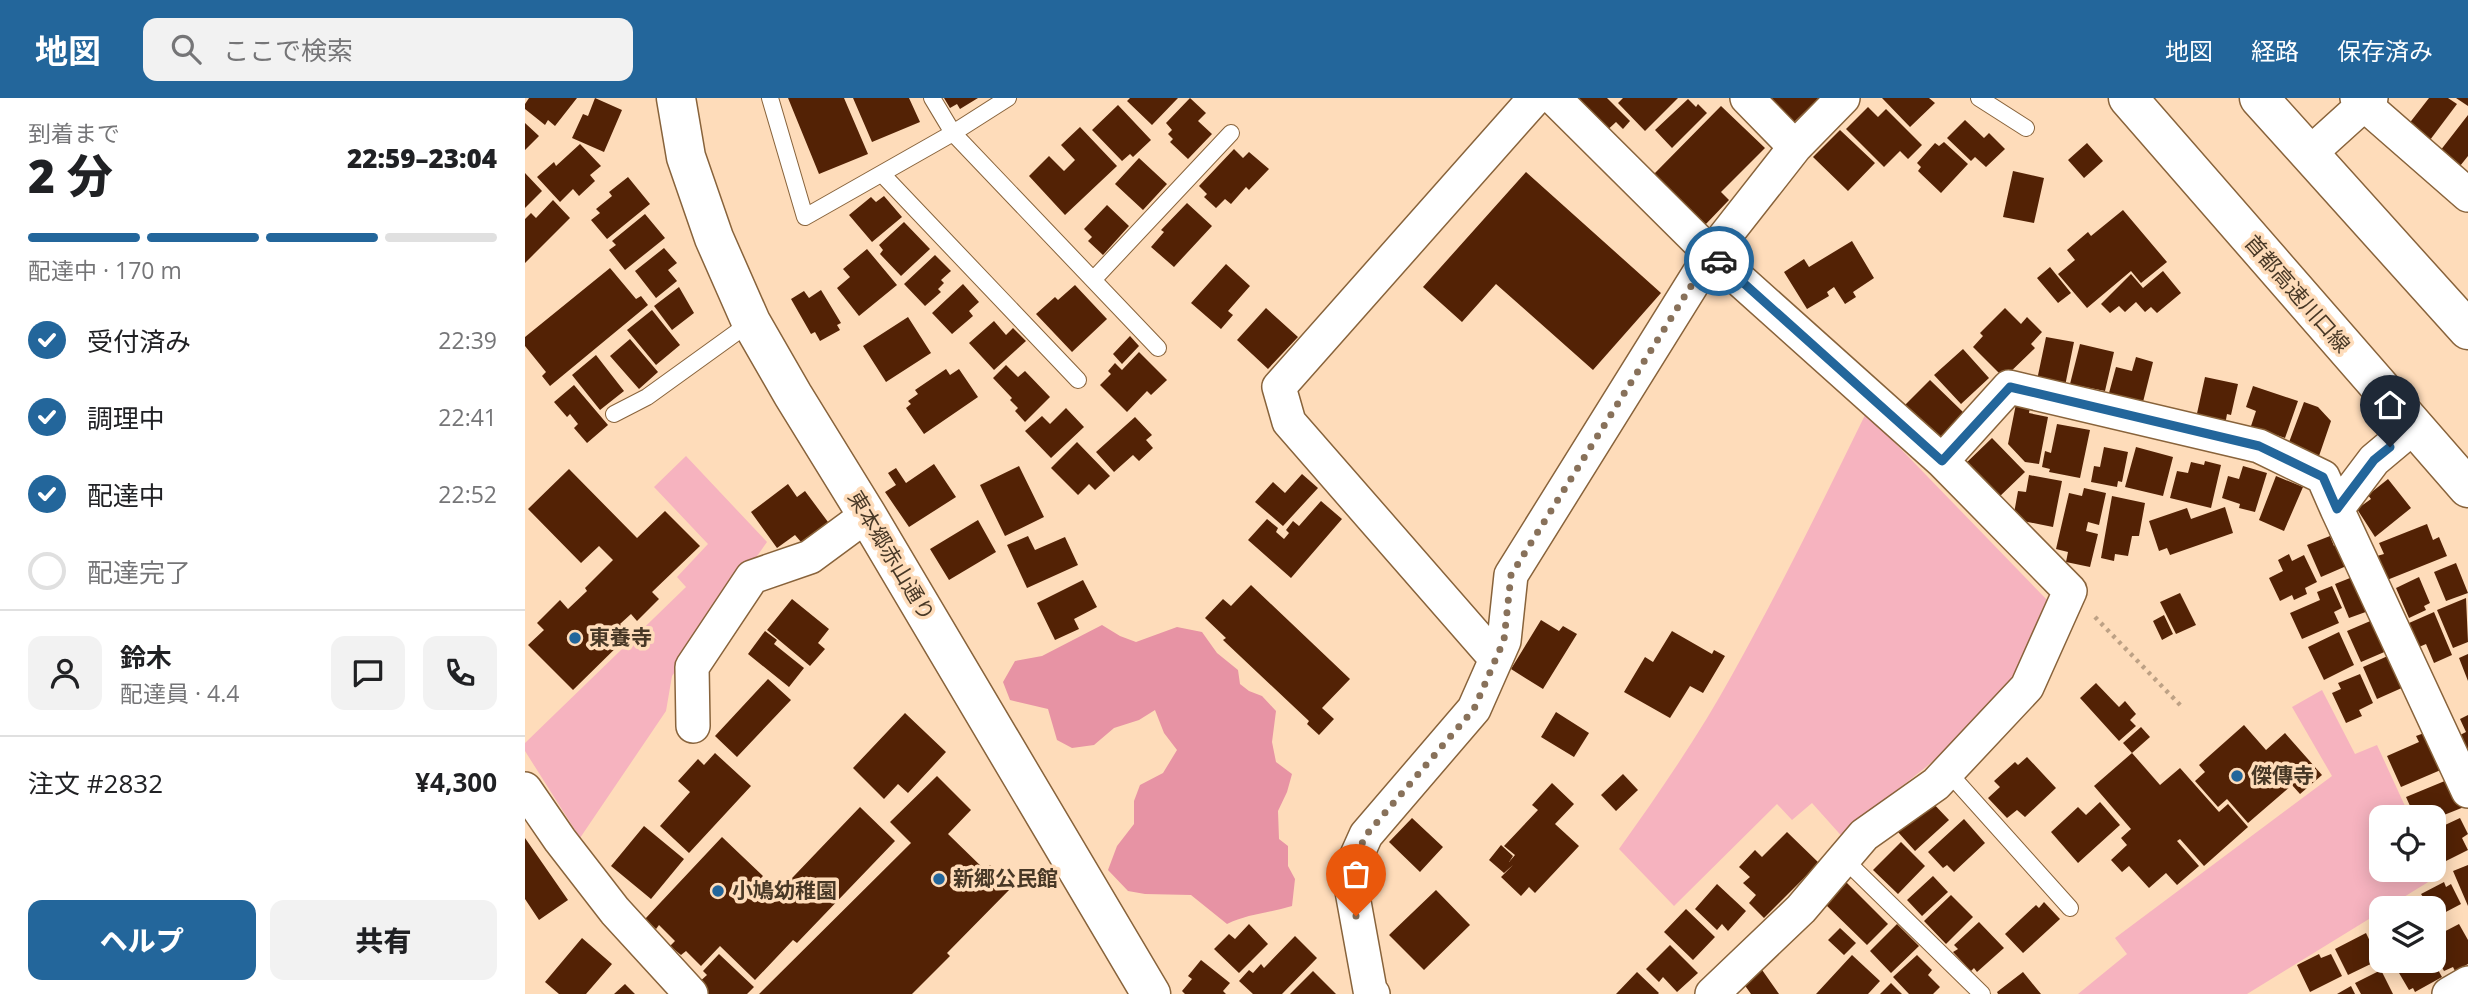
<!DOCTYPE html>
<html lang="ja">
<meta charset="utf-8">
<style>
:root{--surface:#fff;--page:#f2f2f2;--text:#202124;--muted:#757577;--line:#e0e0e0;--accent:#23669b}
body{margin:0;font-family:"Open Sans","Noto Sans JP",sans-serif;background:var(--page);color:var(--text);height:100vh;display:flex;flex-direction:column;font-size:26px;white-space:nowrap}
*{box-sizing:border-box;margin:0}
p{font-size:23px;color:var(--muted)}
.icon{flex:none;width:38px;height:38px;fill:none;stroke:currentColor;stroke-width:2;stroke-linecap:round;stroke-linejoin:round}
.map{position:relative;flex:1;overflow:hidden}
.panel{display:flex;flex-direction:column;background:var(--surface);width:525px}
.panel>*{flex:none}
.fabs{position:absolute;left:1844px;top:707px;display:grid;gap:14px}
.fabs a{display:grid;place-items:center;width:77px;height:77px;border-radius:14px;background:var(--surface);box-shadow:0 4px 18px #0003;font-size:35px}
.pin{position:absolute;display:grid;place-items:center;width:60px;height:60px;color:#fff;margin:-72px -30px;border-radius:50% 50% 50% 0;rotate:-45deg;box-shadow:0 0 7px #0007}
.pin .icon{rotate:45deg}
.courier{position:absolute;display:grid;place-items:center;width:70px;height:70px;margin:-35px;border:5px solid #23669b;border-radius:50%;background:#fff;color:#222;box-shadow:0 2px 9px #0007}
.headline em{font-style:normal;font-weight:800}
.headline div{display:flex;flex-direction:column-reverse}
.headline{display:flex;align-items:center;justify-content:space-between;height:119px;padding:0 28px}
h1{font-size:46px;font-weight:800;line-height:52px}
.bar{display:grid;grid-template-columns:repeat(4,1fr);gap:10px 7px;align-content:center;height:84px;padding:0 28px}
.bar i{height:9px;border-radius:5px;background:var(--line)}
.bar .active{background:var(--accent)}
.bar p{grid-column:span 4}
.line{display:flex;align-items:center;gap:18px;padding:0 28px;border-top:2px solid var(--line)}
.line div{flex:1}
.round{display:grid;place-items:center;flex:none;width:74px;height:74px;border-radius:14px;background:var(--page)}
ol{padding:0 28px;list-style:none}
li{display:flex;align-items:center;gap:21px;height:77px}
li p{margin-inline-start:auto}
li .icon{padding:7px;border-radius:50%;background:var(--accent);color:#fff;stroke-width:4}
li:last-child{color:var(--muted)}
li i{width:38px;height:38px;border:4px solid var(--line);border-radius:50%}
.action{display:flex;gap:14px;margin-top:auto;padding:14px 28px}
.action a{flex:1;height:80px;border-radius:14px;background:var(--accent);color:#fff;font-size:28px;font-weight:800;line-height:80px;text-align:center}
.action a+a{background:var(--page);color:var(--text)}
header{display:flex;align-items:center;gap:42px;box-sizing:border-box;height:98px;padding:0 35px;background:var(--accent);color:#fff}
header strong{font-size:33px}
nav{display:flex;gap:38px;margin-inline-start:auto;font-size:24px}
.search{width:490px;height:63px;background:var(--page);display:flex;align-items:center;gap:18px;box-sizing:border-box;padding:0 24px;border-radius:14px;color:var(--muted);font-size:26px}
main{display:flex;flex:1;min-height:0}
.map>svg:first-child{display:block}
.green{fill:#f6b3bf}
.forest{fill:#e793a4}
.building{fill:#532205}
.lines{fill:none;stroke-linecap:round;stroke-linejoin:round}
.service-casing{stroke:#88633b;stroke-width:18}
.minor-casing{stroke:#88633b;stroke-width:36}
.tertiary-casing{stroke:#88633b;stroke-width:41}
.motorway-casing{stroke:#88633b;stroke-width:41}
.path{stroke:#bda185;stroke-width:4.5;stroke-dasharray:3.5 5;stroke-linecap:butt}
.service{stroke:#fff;stroke-width:16}
.minor{stroke:#fff;stroke-width:33}
.tertiary{stroke:#fff;stroke-width:38}
.motorway{stroke:#fff;stroke-width:38}
.done{stroke:#88715a;stroke-width:7;stroke-dasharray:0 12.6}
.route{stroke:#23669b;stroke-width:9}
.poi-dot{fill:#23669b;stroke:#fedcba;stroke-width:2.5}
.labels{text-anchor:middle;stroke-width:7;stroke-linejoin:round;paint-order:stroke}
.street-label{font-size:21px;fill:#483826;stroke:#fedcba}
.poi-label{font-size:21px;font-weight:bold;fill:#483826;stroke:#fedcba;text-anchor:start}
</style>
<header>
<strong>地図</strong>
<div class="search"><svg class="icon" aria-label="search" viewBox="0 0 24 24"><circle cx="10" cy="10" r="6"/><path d="M15 15l6 6"/></svg>ここで検索</div>
<nav><a>地図</a><a>経路</a><a>保存済み</a></nav>
</header>
<main>
<section class="panel">
<div class="headline"><div><h1>2 分</h1><p>到着まで</p></div><em>22:59–23:04</em></div>
<div class="bar"><i class="active"></i><i class="active"></i><i class="active"></i><i></i><p>配達中 · 170 m</p></div>
<ol>
<li><svg class="icon" aria-label="check" viewBox="0 0 24 24"><path d="M5 12l5 5 9-10"/></svg>受付済み<p>22:39</p></li>
<li><svg class="icon" aria-label="check" viewBox="0 0 24 24"><path d="M5 12l5 5 9-10"/></svg>調理中<p>22:41</p></li>
<li><svg class="icon" aria-label="check" viewBox="0 0 24 24"><path d="M5 12l5 5 9-10"/></svg>配達中<p>22:52</p></li>
<li><i></i>配達完了</li>
</ol>
<div class="line" style="height:126px"><a class="round"><svg class="icon" aria-label="person" viewBox="0 0 24 24"><circle cx="12" cy="8" r="4"/><path d="M4 21q1-7 8-7t8 7"/></svg></a><div><b>鈴木</b><p>配達員 · 4.4</p></div><a class="round"><svg class="icon" aria-label="chat" viewBox="0 0 24 24"><path d="M4 5h16v11H9l-5 4z"/></svg></a><a class="round"><svg class="icon" aria-label="phone" viewBox="0 0 24 24"><path d="M5 4h4l2 5-3 2q2 4 5 5l2-3 5 2v4C11 20 4 13 5 4z"/></svg></a></div>
<div class="line" style="height:91px"><div>注文 #2832</div><b>¥4,300</b></div>
<div class="action"><a>ヘルプ</a><a>共有</a></div>
</section>
<div class="map">
<svg width="1943" height="896" viewBox="0 0 1943 896">
<rect width="100%" height="100%" fill="#fedcba"/>
<!-- green -->
<path class="green" d="M1341,315L1525,505L1488,591L1401,669L1348,711L1321,743L1287,705L1267,722L1252,706L1149,808L1094,751C1134,695 1174,637 1207,577C1255,491 1298,403 1341,315Z
M161,358L242,444L147,578L141,613L55,740L0,653V645L161,489L152,479L183,446L129,389Z
M1797,592L1830,656L1852,647L1885,719H1857V772L1909,771L1913,778L1861,810H1857V813L1722,896H1553L1602,856L1590,840L1807,678L1767,609Z"/>
<!-- forest -->
<path class="forest" d="M577,527L595,538L611,544L652,529L677,534L692,555L713,572L715,586L724,593L737,598L751,613L747,644L751,664L767,676L762,694L753,713L754,741L763,748V768L770,781L767,808C745,815 722,816 702,826L666,797L620,796L603,793L583,772L592,748L609,726V703L615,687L638,675L652,652L639,635L630,612L614,622L589,630L569,647L547,650L532,642L523,611L485,602L478,584L490,563L517,558Z"/>
<!-- building -->
<path class="building" d="M4,0H52L30,28L23,22L20,27L0,11V6Z
M70,0L97,12L79,54L47,40L58,16L63,18Z
M263,0H319L343,56L294,76Z
M328,0H384L395,24L347,44Z
M419,0H453L435,11L432,6L425,10Z
M605,0H653L627,27L602,3Z
M665,0L681,15L673,23L687,36L663,61L645,44L648,41L643,36L647,32L641,25Z
M1041,0H1082L1105,23L1098,31L1091,24L1077,37Z
M1098,0H1153L1120,33L1093,5Z
M1239,0H1294L1265,28Z
M1357,0H1404L1410,5L1385,29Z
M1904,0H1923L1932,6L1905,42L1883,27Z
M1931,0H1943V8Z
M1163,1L1171,9L1173,6L1182,15L1147,50L1130,32Z
M593,7L626,42L608,59L605,56L597,63L567,32Z
M1196,8L1240,50L1196,94L1204,102L1180,127L1129,76Z
M1343,9L1353,19L1361,11L1397,47L1383,61L1375,53L1359,69L1321,31Z
M1943,17V58L1935,68L1915,53Z
M1440,22L1459,40L1464,35L1480,51L1461,69L1450,59L1446,63L1422,40Z
M0,25L14,38L0,52Z
M555,29L592,68L540,117L504,78L524,58L539,73L550,62L536,47Z
M1315,32L1350,65L1323,93L1288,59Z
M1419,44L1443,66L1416,95L1393,73L1396,69L1392,65L1410,45L1414,48Z
M1562,45L1578,63L1559,80L1543,62Z
M55,46L76,68L65,77L70,83L54,98L48,91L35,104L12,79L29,64L31,68Z
M709,51L718,60L724,54L744,71L724,92L721,89L706,106L700,101L691,110L679,99L682,96L674,88Z
M614,60L642,86L618,112L590,86Z
M1488,73L1519,80L1509,125L1478,119Z
M1001,74L1136,195L1068,272L971,186L937,224L898,189Z
M0,75L17,93L0,110Z
M103,79L125,106L82,141L66,122L75,115L71,111L87,98L84,94Z
M359,98L377,119L347,144L324,117L346,99L351,104Z
M28,102L45,120L0,165V121L6,115L11,120Z
M662,105L687,128L649,169L626,149L639,134L636,132Z
M582,107L604,128L578,157L563,143L567,139L559,131Z
M1598,112L1642,164L1616,185L1606,173L1562,210L1533,176L1550,162L1542,152L1563,134L1566,138Z
M120,116L140,140L100,172L84,152L91,147L87,143Z
M379,124L405,151L376,178L355,156L358,152L354,147Z
M1327,143L1349,180L1328,194L1331,199L1320,206L1309,189L1302,194L1304,198L1282,211L1259,174L1279,161L1284,169Z
M139,150L152,165L143,172L152,183L131,200L110,173Z
M342,151L372,187L334,218L312,190L325,179L318,171Z
M410,157L426,173L416,182L419,185L413,191L416,194L400,208L379,186Z
M701,166L725,188L703,213L708,217L696,231L666,205Z
M1525,169L1546,195L1533,205L1512,180Z
M85,170L111,201L116,198L123,207L25,288L17,278L21,274L0,248V239Z
M1638,173L1656,195L1632,215L1626,209L1620,214L1611,204L1600,214L1594,208L1585,215L1576,206L1606,176L1618,190Z
M438,186L454,204L444,213L448,218L427,236L407,215Z
M550,187L582,221L547,254L511,216L530,199L533,202Z
M154,189L169,215L147,232L129,208Z
M296,192L316,225L312,227L315,232L295,243L290,234L286,236L266,201L279,193L284,200Z
M741,210L773,239L743,271L712,242Z
M1480,210L1496,226L1502,219L1517,234L1506,246L1510,250L1479,280L1448,249L1458,238L1455,235Z
M127,212L155,247L131,267L102,232Z
M383,219L406,255L361,284L338,248Z
M469,223L481,237L488,230L501,243L469,272L444,245Z
M605,238L614,248L597,266L588,256Z
M1521,239L1549,244L1540,288L1512,282Z
M105,241L133,274L114,291L85,258Z
M1555,246L1589,254L1580,293L1545,286Z
M1438,251L1464,280L1436,306L1409,277Z
M614,254L642,282L626,297L622,293L602,314L575,287L586,276L583,273L590,265L597,272Z
M71,257L99,293L75,312L47,277Z
M1611,259L1628,264L1618,304L1584,295L1591,269L1607,273Z
M481,267L493,279L500,273L525,299L500,324L490,313L493,310L485,302L487,300L468,280Z
M421,271L425,277L434,271L453,299L399,336L381,310L386,306L383,303L393,296L390,292Z
M1680,279L1713,286L1706,317L1702,316L1700,327L1671,320Z
M1405,282L1439,315L1413,341L1380,307Z
M49,287L83,327L62,345L49,330L53,326L45,316L42,319L29,304Z
M1728,288L1773,303L1760,340L1726,328L1731,313L1721,309Z
M1779,304L1793,309L1806,323L1794,358L1763,347Z
M1491,306L1505,309L1504,315L1523,319L1514,366L1500,364L1483,346Z
M541,310L559,329L526,360L500,333L517,318L525,326Z
M610,319L627,337L621,342L628,350L614,363L608,357L589,374L571,354Z
M1532,326L1565,332L1555,380L1524,374L1525,371L1517,369L1520,353L1526,355Z
M1467,340L1500,374L1472,401L1438,368Z
M552,344L585,378L570,392L564,386L553,397L526,370Z
M1579,349L1603,354L1597,384L1593,383L1592,389L1566,384L1569,368L1575,369Z
M1611,349L1648,359L1638,398L1600,389Z
M1680,363L1696,367L1686,410L1645,400L1652,373L1663,375L1666,364L1679,367Z
M409,366L431,399L384,429L360,394L371,387L363,375L371,370L381,385Z
M494,368L519,419L480,438L455,387Z
M1718,368L1742,375L1730,414L1714,410L1715,406L1697,400L1703,378L1714,381Z
M44,371L112,440L140,413L175,448L127,494L134,501L112,523L106,516L95,526L105,536L48,592L3,547L19,532L12,525L35,502L43,511L62,493L60,490L88,462L74,448L56,465L3,411Z
M777,376L793,390L758,428L730,404L748,384L760,395Z
M1504,377L1537,383L1528,429L1488,421L1493,393L1501,394Z
M1751,378L1778,389L1759,433L1734,422Z
M1863,381L1886,410L1850,439L1832,411L1846,401L1843,397Z
M263,386L272,399L280,393L303,424L276,444L270,437L252,450L226,414Z
M1559,390L1581,395L1574,427L1563,424L1561,433L1573,436L1565,469L1541,464L1543,454L1531,451L1544,395L1557,398Z
M1587,398L1620,405L1614,438H1607L1603,458L1590,456L1589,463L1576,460Z
M796,403L817,421L766,480L723,442L742,421L753,430L751,434L759,441L764,435L761,432L768,423L774,428Z
M1700,409L1708,435L1645,457L1642,450L1634,453L1624,423L1662,410L1666,421Z
M453,422L471,454L424,482L405,451Z
M1902,426L1908,442L1914,439L1922,458L1862,482L1852,458L1859,456L1854,445Z
M503,438L510,452L540,439L553,467L502,490L482,447Z
M1805,438L1809,448L1817,445L1826,466L1796,479L1782,447Z
M1764,456L1767,463L1779,457L1792,484L1780,490L1782,496L1769,502L1767,497L1755,503L1744,480L1758,473L1753,462Z
M1931,465L1943,495L1921,503L1909,474Z
M1835,476L1849,511L1824,520L1810,486Z
M1894,479L1905,505L1899,508L1901,512L1884,520L1871,490Z
M558,482L572,509L549,521L554,531L530,542L512,505Z
M726,487L825,581L797,610L809,621L794,637L782,626L784,623L698,542L701,540L680,520L698,501L706,508Z
M1807,488L1817,510L1809,514L1814,525L1777,541L1765,515L1795,502L1792,494Z
M1655,495L1671,527L1651,536L1635,504Z
M1941,500L1943,544L1928,550L1912,512Z
M267,501L304,531L293,545L300,551L285,568L242,532Z
M1909,514L1927,557L1909,565L1901,546L1894,549L1884,525Z
M1639,517L1648,536L1637,542L1628,523Z
M1850,521L1864,552L1836,564L1822,533Z
M1016,522L1034,533L1038,528L1052,536L1018,591L986,571Z
M240,533L252,542L249,546L279,570L264,589L223,556Z
M1147,533L1187,556L1189,552L1200,558L1178,595L1165,588L1145,620L1099,594L1120,559L1128,564Z
M1814,534L1829,567L1799,582L1783,549Z
M1943,556V583L1934,560Z
M1865,557L1879,589L1852,601L1838,569Z
M1835,576L1848,605L1834,612L1837,618L1821,625L1807,595L1816,591L1813,585Z
M243,581L266,602L212,659L190,638Z
M1571,585L1594,609L1600,603L1611,616L1605,622L1611,628L1594,643L1555,600Z
M1031,614L1064,635L1049,659L1016,639Z
M380,615L421,654L383,695L373,686L359,701L328,670Z
M1943,617V654L1935,637L1941,634L1935,621Z
M1719,627L1741,652L1760,635L1797,677L1775,696L1767,687L1723,725L1702,701L1693,709L1670,683L1680,674L1674,667Z
M1616,629L1625,639L1607,655L1598,645Z
M1902,634L1918,671L1876,689L1862,658L1894,644L1891,638Z
M190,655L226,688L164,755L135,728L165,694L153,683L173,661L179,667Z
M1607,655L1635,687L1655,670L1694,714L1703,706L1723,729L1679,768L1655,741L1652,743L1674,768L1652,787L1641,775L1624,790L1604,768L1597,774L1586,762L1602,747L1596,740L1606,731L1569,688Z
M1502,659L1531,690L1500,719L1492,712L1482,720L1463,700L1475,689L1469,683L1490,664L1493,667Z
M1098,676L1113,692L1091,713L1076,697Z
M412,678L446,712L423,736L460,772L465,767L487,789L422,855L425,858L387,896H234L386,745L365,724Z
M1927,680L1939,709L1909,721V719H1890L1881,699Z
M1027,685L1049,706L1030,726L1054,748L1010,795L1004,789L996,798L976,779L988,767L979,775L964,762L976,747L988,758L984,764L990,757L979,748L1013,712L1007,707Z
M1404,701L1424,722L1390,753L1373,734Z
M1575,704L1595,727L1553,765L1526,734L1553,709L1561,717Z
M335,709L370,743L272,845L268,842L230,882L195,848L176,868L161,853L156,857L145,848L150,843L134,827L131,831L120,821L197,739L238,778L231,785L248,800Z
M887,720L918,749L895,774L864,744Z
M1935,720L1943,736L1937,740L1943,752L1911,768L1909,727L1918,723L1920,727Z
M1439,721L1460,745L1429,774L1422,767L1418,770L1403,754Z
M119,728L159,761L126,801L86,768Z
M1262,734L1294,765L1239,820L1224,805L1231,797L1218,785L1225,779L1214,769L1230,752L1237,759Z
M0,740L43,802L14,822L0,801Z
M1376,744L1400,768L1373,796L1348,772Z
M1943,767V808L1928,773Z
M1408,778L1423,794L1397,818L1382,802Z
M1320,783L1363,826L1342,847L1299,805Z
M1919,784L1921,789L1926,786L1936,806L1917,816L1920,823L1909,829V810H1884L1900,802L1896,796Z
M1192,786L1221,813L1203,833L1197,826L1192,832L1170,811Z
M911,792L945,827L899,872L864,837Z
M1426,797L1448,819L1421,846L1399,823Z
M1519,804L1535,821L1498,855L1480,836L1511,807L1514,810Z
M1161,811L1190,839L1168,862L1139,834Z
M1454,824L1479,850L1452,874L1449,870L1446,873L1428,854L1433,851L1429,847Z
M1857,825V846L1848,829Z
M724,826L743,846L714,875L689,851L704,836L710,841Z
M1372,826L1394,848L1366,875L1345,853Z
M1934,826L1943,842V866L1930,873L1928,869L1919,873L1909,855V839Z
M1315,830L1331,845L1319,857L1303,842Z
M1841,835L1854,862L1823,877L1810,851Z
M770,838L792,860L757,896H728L714,883L724,872L728,875L736,866L739,870Z
M57,840L87,866L61,896H34L20,884Z
M1145,847L1173,875L1152,894L1138,879L1134,884L1121,871Z
M194,856L229,889L222,896H182L172,886L182,877L178,873Z
M1794,856L1796,860L1806,856L1817,878L1785,894L1772,867Z
M1327,857L1355,883L1343,896H1291Z
M1392,857L1407,872L1403,877L1415,889L1408,896H1384L1368,879Z
M676,862L705,885L698,893L701,896H660L657,893L667,881L663,878Z
M1867,863H1908L1917,879L1890,894L1888,890L1884,892Z
M1235,869L1254,896H1226L1216,882Z
M1856,872L1868,896H1836L1830,885Z
M788,873L811,896H765Z
M1112,874L1134,895L1133,896H1091Z
M1498,874L1516,896H1473L1472,894Z
M1366,885L1377,896H1355Z
M100,886L110,896H89Z
M1826,888L1830,896H1812Z"/>
<g class="lines">
<!-- service casing -->
<g class="service-casing">
<path id="service" d="M245,0L280,119L428,35L483,0
M407,0L428,35L633,250
M1454,0L1501,30
M357,76L553,282
M568,182L706,35
M89,316L122,299L226,224
M1423,674L1545,810
M1319,761L1457,896"/>
</g>
<!-- minor casing -->
<g class="minor-casing">
<path id="minor" d="M1029,0L1186,156L1417,363L1545,493L1502,589L1411,686L1339,737L1276,811L1187,896
M1222,0L1270,49
M1832,0L1943,97
M1793,48L1846,0
M1417,363L1484,289L1734,348L1798,379L1812,411L1849,362L1880,336
M1812,411L1943,693
M971,561L764,324L754,289L1010,0
M168,628L167,569L227,479L285,459L342,417
M0,691L35,742L90,813L166,896
M848,896L845,892L827,793L828,766L841,737L949,611L979,543L986,477L1186,156L1270,49L1318,0
M1924,896L1943,885"/>
</g>
<!-- tertiary casing -->
<g class="tertiary-casing">
<path id="tertiary" d="M151,0L161,59L189,140L226,224L268,297L342,417L626,896"/>
</g>
<!-- motorway casing -->
<g class="motorway-casing">
<path id="motorway" d="M1603,0L1943,390
M1734,0L1943,232"/>
</g>
<!-- path -->
<path class="path" d="M1570,519L1658,610"/>
<!-- service -->
<use href="#service" class="service"/>
<!-- minor -->
<use href="#minor" class="minor"/>
<!-- tertiary -->
<use href="#tertiary" class="tertiary"/>
<!-- motorway -->
<use href="#motorway" class="motorway"/>
</g>
<g class="lines">
<!-- done -->
<path class="done" d="M831,818L827,793L828,765L841,737L949,611L979,542L986,477L1186,156L1194,163"/>
<!-- route -->
<path class="route" d="M1194,163L1417,363L1485,289L1734,348L1798,379L1812,411L1849,362L1865,349"/>
</g>
<!-- markers -->
<g class="poi-dot">
<circle cx="50" cy="540" r="7"/>
<circle cx="1712" cy="678" r="7"/>
<circle cx="414" cy="781" r="7"/>
<circle cx="193" cy="793" r="7"/>
</g>
<g class="labels">
<!-- street labels -->
<g class="street-label">
<text transform="translate(1772 196) rotate(49)" y="7">首都高速川口線</text>
<text transform="translate(366 458) rotate(59)" y="7">東本郷赤山通り</text>
</g>
<!-- poi labels -->
<g class="poi-label">
<text x="64" y="547">東養寺</text>
<text x="1726" y="685">傑傳寺</text>
<text x="428" y="788">新郷公民館</text>
<text x="207" y="800">小鳩幼稚園</text>
</g>
</g>
</svg>
<div class="fabs">
<a><svg class="icon" aria-label="locate" viewBox="0 0 24 24"><circle cx="12" cy="12" r="6"/><path d="M12 2v4M12 18v4M2 12h4M18 12h4"/></svg></a>
<a><svg class="icon" aria-label="layers" viewBox="0 0 24 24"><path d="M12 4l9 5-9 5-9-5zM3 14l9 5 9-5"/></svg></a>
</div>
<div class="pin" style="left:831px;top:818px;background:#ea580c"><svg class="icon" aria-label="bag" viewBox="0 0 24 24"><path d="M5 8h14l-1 12H6zM9 8a3 3 0 0 1 6 0"/></svg></div>
<div class="pin" style="left:1865px;top:349px;background:#1f2937"><svg class="icon" aria-label="home" viewBox="0 0 24 24"><path d="M3 11l9-7 9 7M6 9v11h12V9"/></svg></div>
<div class="courier" style="left:1194px;top:163px"><svg class="icon" aria-label="car" viewBox="0 0 24 24"><path d="M5 17H2v-5l4-1 3-4h7l3 4 3 1v5h-3M9 17h6M6 11h13"/><circle cx="7" cy="17" r="2"/><circle cx="17" cy="17" r="2"/></svg></div>
</div>
</main>
